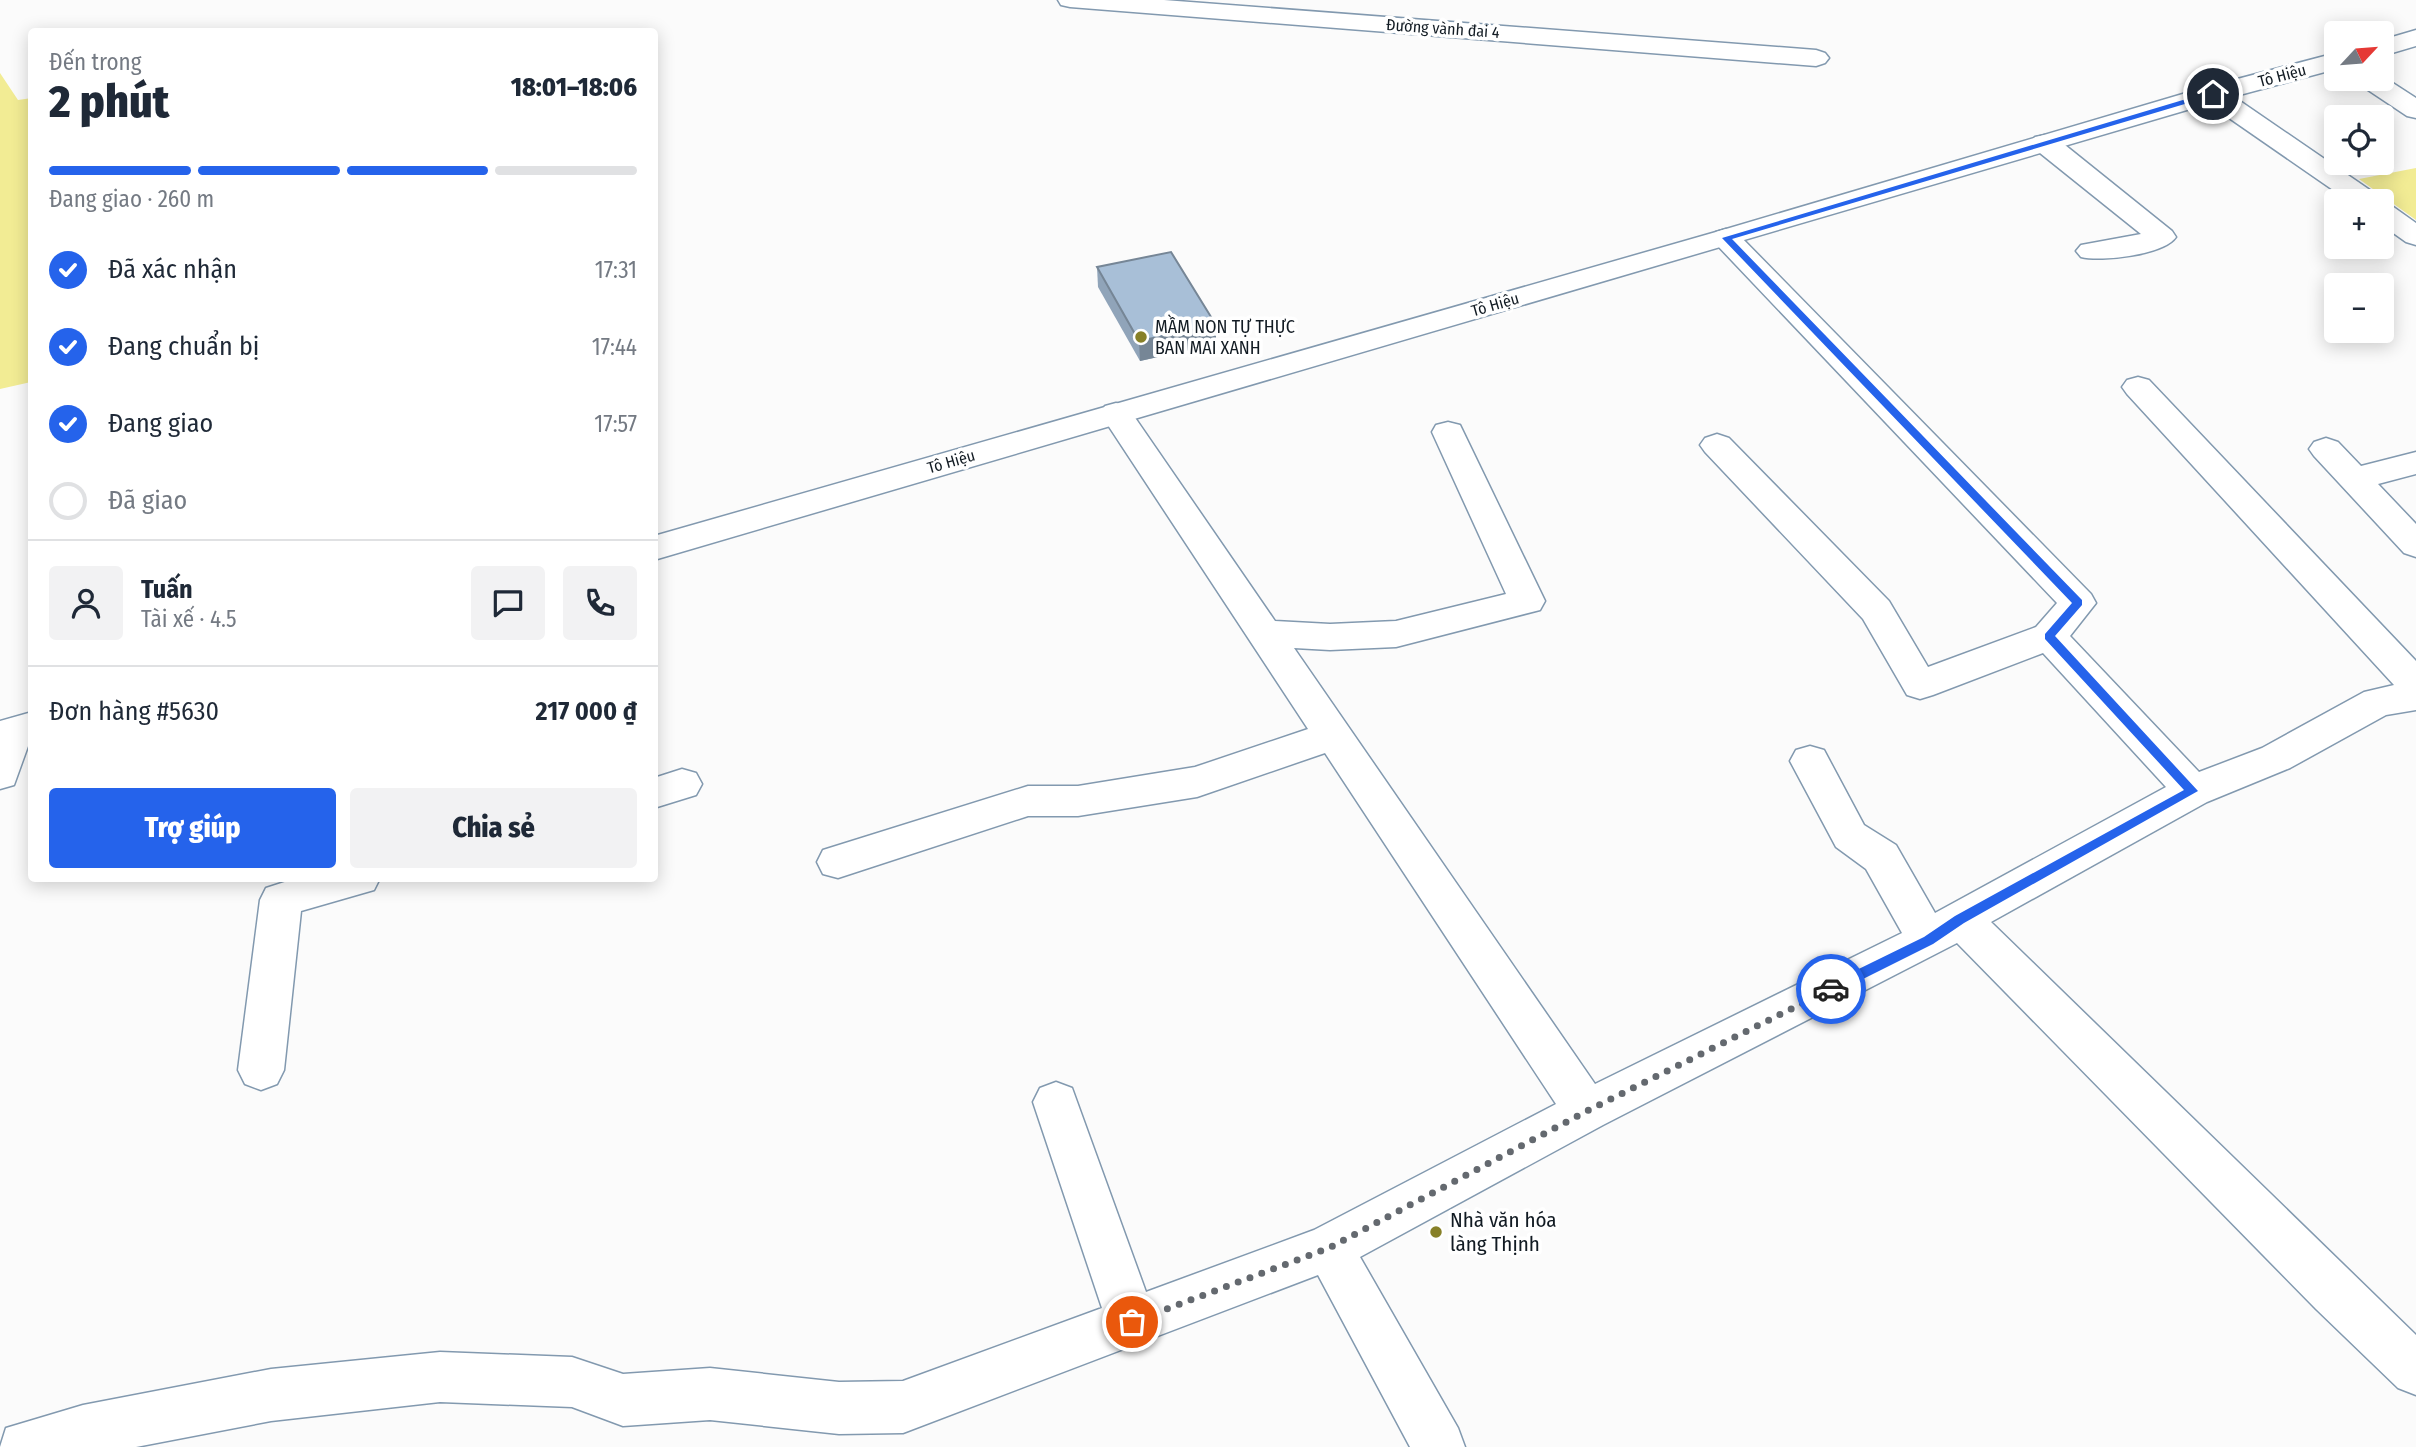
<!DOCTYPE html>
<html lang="vi">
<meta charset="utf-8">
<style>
:root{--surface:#fff;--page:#f2f2f3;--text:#1f2937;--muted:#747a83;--line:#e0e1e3;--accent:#2563eb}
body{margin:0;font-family:"Fira Sans Condensed",sans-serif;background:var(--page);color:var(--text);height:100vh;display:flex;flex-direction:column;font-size:26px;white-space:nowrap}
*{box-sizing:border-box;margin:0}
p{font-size:23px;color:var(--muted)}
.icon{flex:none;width:38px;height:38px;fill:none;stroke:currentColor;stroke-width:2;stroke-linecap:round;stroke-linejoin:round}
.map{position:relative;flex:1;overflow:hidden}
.drawer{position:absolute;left:28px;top:28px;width:630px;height:854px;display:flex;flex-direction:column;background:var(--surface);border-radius:7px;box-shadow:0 4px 18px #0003}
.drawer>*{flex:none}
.needle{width:46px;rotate:64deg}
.fabs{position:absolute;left:2324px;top:21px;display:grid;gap:14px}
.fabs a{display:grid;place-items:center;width:70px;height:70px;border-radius:7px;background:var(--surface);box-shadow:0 4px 18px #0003;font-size:35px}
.pin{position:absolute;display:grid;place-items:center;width:60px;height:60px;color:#fff;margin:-30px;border:4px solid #fff;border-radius:50%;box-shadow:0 2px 7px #0007}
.courier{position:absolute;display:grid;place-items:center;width:70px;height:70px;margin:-35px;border:5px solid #2563eb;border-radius:50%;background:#fff;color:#222;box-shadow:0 2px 9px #0007}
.overview em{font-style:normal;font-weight:800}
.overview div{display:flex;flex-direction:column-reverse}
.overview{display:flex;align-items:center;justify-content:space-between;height:119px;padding:0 21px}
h1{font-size:46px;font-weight:800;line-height:52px}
.bar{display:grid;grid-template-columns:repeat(4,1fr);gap:10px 7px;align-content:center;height:84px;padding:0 21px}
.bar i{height:9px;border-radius:5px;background:var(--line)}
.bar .active{background:var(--accent)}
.bar p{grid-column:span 4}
.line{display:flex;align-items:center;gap:18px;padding:0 21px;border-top:2px solid var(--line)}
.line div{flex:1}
.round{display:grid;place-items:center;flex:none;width:74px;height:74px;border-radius:7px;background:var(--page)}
ol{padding:0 21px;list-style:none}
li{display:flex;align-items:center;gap:21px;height:77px}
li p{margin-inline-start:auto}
li .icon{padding:7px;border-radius:50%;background:var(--accent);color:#fff;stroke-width:4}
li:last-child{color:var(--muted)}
li i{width:38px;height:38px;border:4px solid var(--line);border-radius:50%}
.cta{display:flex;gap:14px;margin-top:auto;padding:14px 21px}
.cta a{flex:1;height:80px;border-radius:7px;background:var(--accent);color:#fff;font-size:28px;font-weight:800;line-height:80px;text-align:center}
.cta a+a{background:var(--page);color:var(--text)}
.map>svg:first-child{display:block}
.green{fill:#f2ec94}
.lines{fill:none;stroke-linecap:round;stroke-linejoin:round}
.minor-casing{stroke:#8299af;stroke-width:3}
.secondary-casing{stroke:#8299af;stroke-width:3}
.primary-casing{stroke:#8299af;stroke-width:3}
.minor{fill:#fff;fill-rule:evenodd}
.secondary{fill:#fff;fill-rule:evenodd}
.primary{fill:#fff;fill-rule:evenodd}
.wall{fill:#90a4b9}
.shaded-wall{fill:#768696}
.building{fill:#a8bfd7;stroke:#768696;stroke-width:2}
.route{fill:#2563eb}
.done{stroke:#64696f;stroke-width:7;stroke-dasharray:0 12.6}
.poi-dot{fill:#878028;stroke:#fff;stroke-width:2.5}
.labels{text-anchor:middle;stroke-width:7;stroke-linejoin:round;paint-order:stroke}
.far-street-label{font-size:16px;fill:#121b23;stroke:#fff}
.poi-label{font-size:18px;fill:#121b23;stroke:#fff;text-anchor:start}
.near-poi-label{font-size:21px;fill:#121b23;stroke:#fff;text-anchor:start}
</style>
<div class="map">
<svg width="2416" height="1447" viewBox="0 0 2416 1447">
<rect width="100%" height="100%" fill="#fbfbfb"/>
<!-- green -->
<path class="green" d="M0,73L18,100L32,98L31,382L0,389Z
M2416,168V220L2359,179Z"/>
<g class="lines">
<!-- minor casing -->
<g class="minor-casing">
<path id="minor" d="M2382,76L2416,98V118L2407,116L2359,84L2355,79H2382Z
M2212,86L2221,88L2377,195L2381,201H2349L2203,100L2199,94L2203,88Z
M2045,135L2055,137L2172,231L2176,237C2164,255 2101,262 2081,257L2076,251L2081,245L2141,234L2035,149L2031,143L2035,137Z
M2382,204L2392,206L2416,223V245L2406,242L2382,225Z
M1726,229L1736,232L2091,594L2096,603L2070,636L2199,772L2262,748L2364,692L2394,685L2127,394L2122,387L2127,380L2138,377L2149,380L2416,661V710L2386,715L2290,768L2207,802L1991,922L2416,1335V1395L2398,1388L2316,1309L1957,943L1603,1125L1360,1257L1458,1428L1465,1447H1410L1318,1275L903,1433L839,1434L710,1420L623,1426L572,1407L440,1402L271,1421L136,1447H0L6,1428L83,1405L271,1369L440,1352L572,1357L623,1374L710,1368L839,1382L903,1381L1102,1308L1033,1102L1040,1088L1056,1082L1072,1088L1146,1292L1314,1230L1556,1104L1325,753L1197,797L1078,816H1028L838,878L823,874L817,862L823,850L1028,786H1078L1195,767L1308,729L1100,413L1105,406L1116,403L1127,406L1275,621L1330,624L1396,621L1506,594L1432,432L1436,425L1448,422L1460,425L1545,601L1540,610L1396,647L1330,650L1294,648L1595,1084L1902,933L1866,869L1836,847L1790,761L1796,750L1810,746L1824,750L1864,825L1896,845L1935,913L2166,787L2043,653L1933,695L1920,699L1907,695L1863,619L1705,452L1700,445L1705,438L1717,434L1729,438L1889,601L1928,667L2036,627L2057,603L1716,244L1712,238L1716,232Z
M2326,438L2338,442L2361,466L2416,452V474L2378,484L2416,524V557L2404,553L2314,456L2309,449L2314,442Z
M13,718L27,722L32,735L14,785L0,789V722Z
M682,769L696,773L702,784L696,795L654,808V778Z
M297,878H380L374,890L301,911L284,1070L277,1084L261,1090L245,1084L238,1070L260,900L266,888Z"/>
</g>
<!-- secondary casing -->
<g class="secondary-casing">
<path id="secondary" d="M2416,30V46L2382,56V40Z
M2336,53V69L2221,100L654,560V536L1716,232L2203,88Z
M32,712V740L0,749V721Z"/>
</g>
<!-- primary casing -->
<g class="primary-casing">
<path id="primary" d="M1058,0H1164L1816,50L1825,53L1829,58L1825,63L1816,66L1070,7L1061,5Z"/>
</g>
<!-- minor -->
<use href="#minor" class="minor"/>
<!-- secondary -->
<use href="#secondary" class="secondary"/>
<!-- primary -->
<use href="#primary" class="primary"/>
</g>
<!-- wall -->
<path class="wall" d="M1097,267L1216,325V344L1140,361L1098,287Z"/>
<!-- shaded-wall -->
<path class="shaded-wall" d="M1216,325V344L1140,361L1139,341Z"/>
<!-- building -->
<path class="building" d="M1171,252L1216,325L1139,341L1097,267Z"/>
<!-- route -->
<path class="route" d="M2213,91L2215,95L1732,239L2082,600V605L2055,636L2198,791L1964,923L1933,944L1835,993H1826V985L1924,937L1955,916L2184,790L2045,639V634L2072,603L1722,238Z"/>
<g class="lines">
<!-- done -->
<path class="done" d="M1132,1322L1329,1248L1587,1111L1831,989"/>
</g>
<!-- markers -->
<g class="poi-dot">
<circle cx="1141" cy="337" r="7"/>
<circle cx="1436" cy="1232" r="7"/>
</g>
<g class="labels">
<!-- far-street labels -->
<g class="far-street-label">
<text transform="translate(1443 28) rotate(4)" y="6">Đường vành đai 4</text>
<text transform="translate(2282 75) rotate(-15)" y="6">Tô Hiệu</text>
<text transform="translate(1495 304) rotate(-16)" y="6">Tô Hiệu</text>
<text transform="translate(951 461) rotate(-16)" y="6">Tô Hiệu</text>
</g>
<!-- poi labels -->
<g class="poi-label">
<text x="1155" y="333">MẦM NON TỰ THỰC<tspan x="1155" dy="21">BAN MAI XANH</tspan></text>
</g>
<!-- near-poi labels -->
<g class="near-poi-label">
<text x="1450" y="1227">Nhà văn hóa<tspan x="1450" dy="24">làng Thịnh</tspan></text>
</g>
</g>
</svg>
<div class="fabs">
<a><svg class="needle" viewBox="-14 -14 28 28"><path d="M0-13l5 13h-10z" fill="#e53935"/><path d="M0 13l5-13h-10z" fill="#747a83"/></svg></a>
<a><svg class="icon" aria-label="locate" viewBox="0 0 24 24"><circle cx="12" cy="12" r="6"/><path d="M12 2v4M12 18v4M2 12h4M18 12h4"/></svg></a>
<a>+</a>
<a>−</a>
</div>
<div class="pin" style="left:1132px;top:1322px;background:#ea580c"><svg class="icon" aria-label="bag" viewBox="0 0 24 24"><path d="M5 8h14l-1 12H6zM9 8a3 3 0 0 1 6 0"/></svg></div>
<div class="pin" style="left:2213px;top:94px;background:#1f2937"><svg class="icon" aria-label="home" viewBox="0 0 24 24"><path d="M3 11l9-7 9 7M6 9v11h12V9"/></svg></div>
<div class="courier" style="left:1831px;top:989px"><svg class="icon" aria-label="car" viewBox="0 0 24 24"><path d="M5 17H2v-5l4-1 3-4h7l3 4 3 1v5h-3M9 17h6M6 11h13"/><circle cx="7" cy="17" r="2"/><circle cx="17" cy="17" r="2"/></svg></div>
<section class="drawer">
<div class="overview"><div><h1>2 phút</h1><p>Đến trong</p></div><em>18:01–18:06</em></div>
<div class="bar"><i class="active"></i><i class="active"></i><i class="active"></i><i></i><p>Đang giao · 260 m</p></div>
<ol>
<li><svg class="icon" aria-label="check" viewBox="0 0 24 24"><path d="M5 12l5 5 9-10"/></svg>Đã xác nhận<p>17:31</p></li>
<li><svg class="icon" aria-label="check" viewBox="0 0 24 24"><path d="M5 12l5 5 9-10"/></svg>Đang chuẩn bị<p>17:44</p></li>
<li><svg class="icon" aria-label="check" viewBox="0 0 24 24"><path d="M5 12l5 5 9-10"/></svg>Đang giao<p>17:57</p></li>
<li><i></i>Đã giao</li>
</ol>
<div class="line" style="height:126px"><a class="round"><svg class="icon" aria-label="person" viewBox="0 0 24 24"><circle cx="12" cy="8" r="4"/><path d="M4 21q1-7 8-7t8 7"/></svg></a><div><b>Tuấn</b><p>Tài xế · 4.5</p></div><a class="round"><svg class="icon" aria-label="chat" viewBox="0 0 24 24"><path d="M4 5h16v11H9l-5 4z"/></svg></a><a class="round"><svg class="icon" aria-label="phone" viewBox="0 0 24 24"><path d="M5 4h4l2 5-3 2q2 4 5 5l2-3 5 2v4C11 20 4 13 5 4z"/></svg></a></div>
<div class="line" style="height:91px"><div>Đơn hàng #5630</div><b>217 000 ₫</b></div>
<div class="cta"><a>Trợ giúp</a><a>Chia sẻ</a></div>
</section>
</div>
